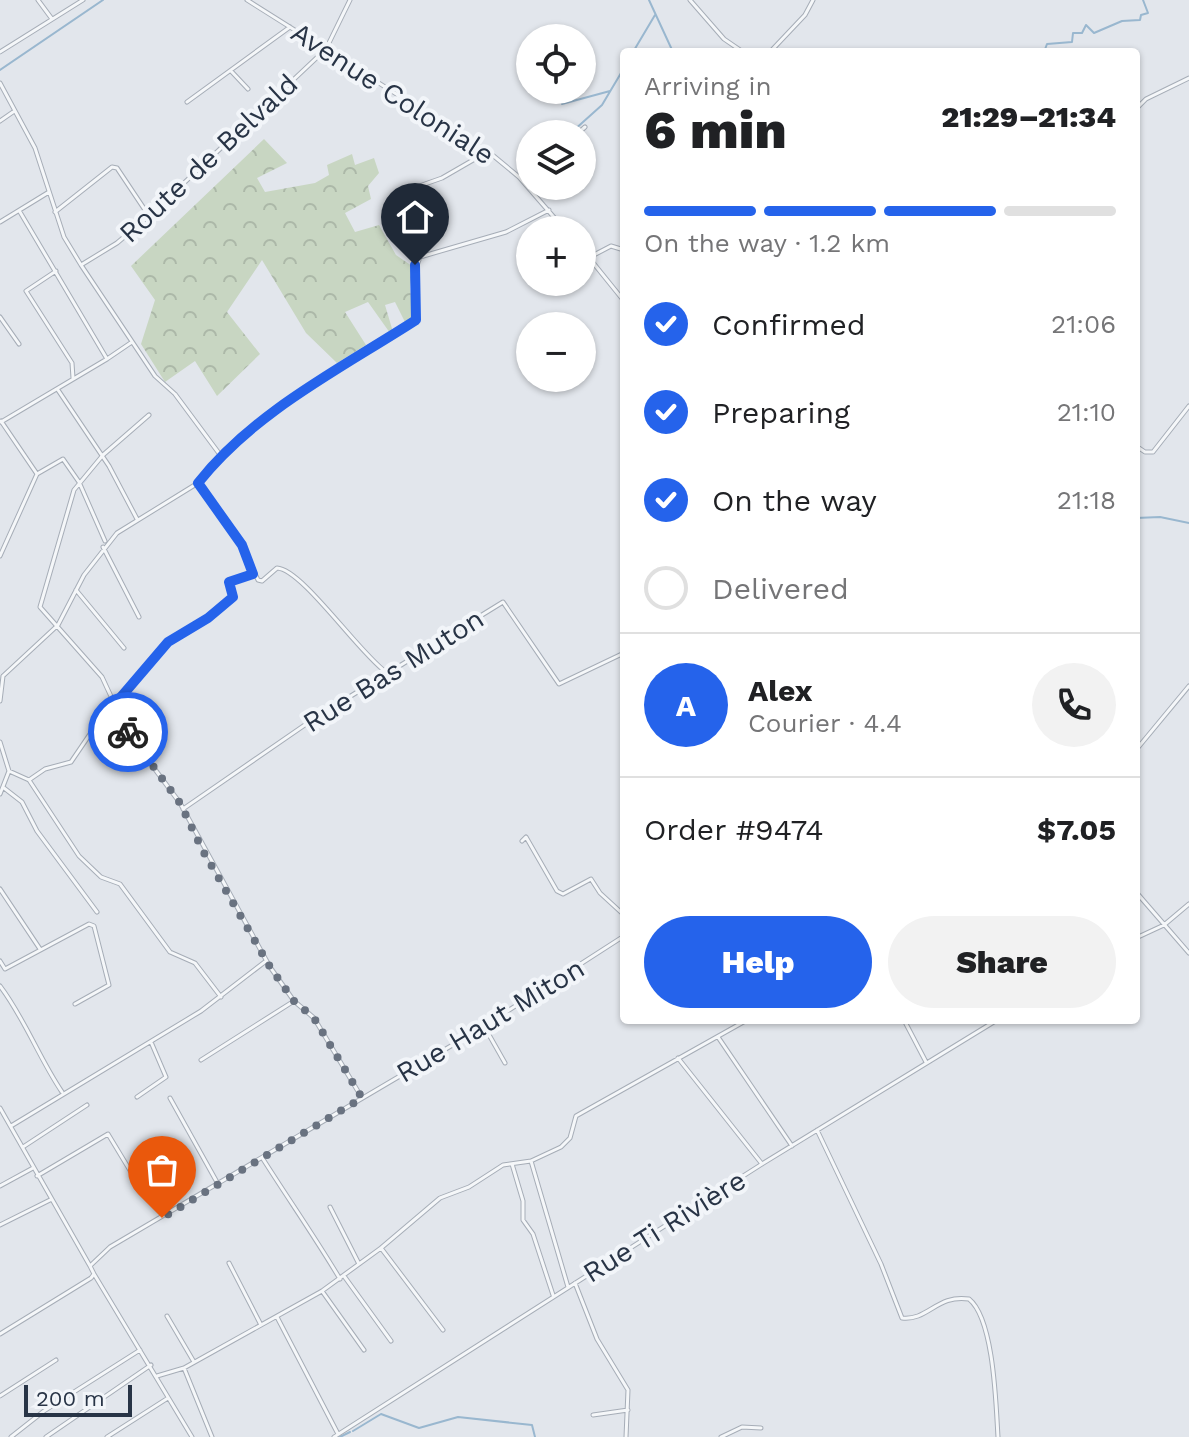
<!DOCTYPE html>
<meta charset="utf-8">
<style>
:root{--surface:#fff;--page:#f2f2f2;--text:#202124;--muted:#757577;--line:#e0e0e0;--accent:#2563eb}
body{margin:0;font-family:"Work Sans",sans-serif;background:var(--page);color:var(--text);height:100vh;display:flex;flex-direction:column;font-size:30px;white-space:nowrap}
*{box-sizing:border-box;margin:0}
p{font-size:26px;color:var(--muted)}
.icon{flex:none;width:44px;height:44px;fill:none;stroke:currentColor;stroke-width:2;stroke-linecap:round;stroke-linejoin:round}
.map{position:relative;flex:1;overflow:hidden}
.details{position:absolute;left:620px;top:48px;width:520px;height:976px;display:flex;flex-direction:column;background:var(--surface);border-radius:8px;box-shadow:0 2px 6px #0004}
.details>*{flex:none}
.controls{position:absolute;left:516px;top:24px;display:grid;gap:16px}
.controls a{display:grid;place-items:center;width:80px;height:80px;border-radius:50%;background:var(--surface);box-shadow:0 2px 6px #0004;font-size:40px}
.scale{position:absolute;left:24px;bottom:20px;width:108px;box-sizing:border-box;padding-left:8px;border:4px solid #283446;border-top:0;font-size:22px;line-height:28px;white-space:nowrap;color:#283446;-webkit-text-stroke:6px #f2f5f9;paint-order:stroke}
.pin{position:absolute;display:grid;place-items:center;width:68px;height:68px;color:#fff;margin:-82px -34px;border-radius:50% 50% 50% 0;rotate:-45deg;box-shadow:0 0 8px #0007}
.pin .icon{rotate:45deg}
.courier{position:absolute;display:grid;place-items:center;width:80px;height:80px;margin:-40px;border:6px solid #2563eb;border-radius:50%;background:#fff;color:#222;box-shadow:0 2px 10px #0007}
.head em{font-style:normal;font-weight:800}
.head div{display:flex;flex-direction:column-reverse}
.head{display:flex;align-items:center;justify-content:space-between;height:136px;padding:0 24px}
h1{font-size:52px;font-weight:800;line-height:60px}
.bar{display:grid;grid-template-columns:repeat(4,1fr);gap:12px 8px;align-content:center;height:96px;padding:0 24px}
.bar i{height:10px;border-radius:6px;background:var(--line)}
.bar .current{background:var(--accent)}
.bar p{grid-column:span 4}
.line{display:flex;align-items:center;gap:20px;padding:0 24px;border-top:2px solid var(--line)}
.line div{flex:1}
.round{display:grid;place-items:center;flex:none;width:84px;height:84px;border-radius:42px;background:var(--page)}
ol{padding:0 24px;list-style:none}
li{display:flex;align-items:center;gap:24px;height:88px}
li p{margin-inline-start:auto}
li .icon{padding:8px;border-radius:50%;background:var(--accent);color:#fff;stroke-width:4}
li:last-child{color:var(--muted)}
li i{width:44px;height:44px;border:4px solid var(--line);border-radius:50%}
.action{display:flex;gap:16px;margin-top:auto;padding:16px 24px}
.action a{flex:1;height:92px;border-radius:48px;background:var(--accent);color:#fff;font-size:32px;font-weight:800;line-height:92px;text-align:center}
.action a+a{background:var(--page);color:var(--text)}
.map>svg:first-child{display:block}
.forest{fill:url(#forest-crowns)}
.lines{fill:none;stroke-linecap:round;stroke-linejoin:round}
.stream{stroke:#99b7cf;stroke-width:2}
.minor-casing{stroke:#a6adb7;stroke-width:5}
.minor{stroke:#f5f7f9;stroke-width:3}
.done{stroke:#697280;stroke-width:8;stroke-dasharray:0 14.4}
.route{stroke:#2563eb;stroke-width:10}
.labels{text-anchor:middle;stroke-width:8;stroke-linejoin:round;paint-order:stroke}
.street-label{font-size:28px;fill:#283446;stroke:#f2f5f9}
</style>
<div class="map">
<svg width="1189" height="1437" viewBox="0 0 1189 1437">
<defs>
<pattern id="forest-crowns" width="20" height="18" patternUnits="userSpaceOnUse" patternTransform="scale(2)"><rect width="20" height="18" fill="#c8d6c2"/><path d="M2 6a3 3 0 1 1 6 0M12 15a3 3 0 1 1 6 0" fill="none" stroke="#acb8a8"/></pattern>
</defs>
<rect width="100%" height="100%" fill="#e2e6ec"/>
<!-- forest -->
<path class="forest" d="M264,139L287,163L257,178L265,192L315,183L329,175L327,165L352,154L355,165L374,158L379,173L368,186L371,199L345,213L355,232L379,225L396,255L412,266L410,289L414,319L406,324L395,302L385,305L393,332L390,333L368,302L345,312L366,345L337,363L306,333L262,260L227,312L260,354L217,396L195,361L165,382L141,344L155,300L131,266Z"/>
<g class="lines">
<!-- stream -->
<path class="stream" d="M649,0L673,52
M633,52L655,15
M1044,52L1047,44L1072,42L1073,33H1082L1086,25L1094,33L1122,21L1140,20L1141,15L1148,13L1143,0
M0,70L103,0
M562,104L610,91
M573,131L602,105L624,68
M1136,518L1160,517L1189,523
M353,1431L381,1414L419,1428L458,1417L532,1425L535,1437
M340,1437L350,1432"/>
<!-- minor casing -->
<g class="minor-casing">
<path id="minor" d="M38,0L52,19
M247,0L490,153L519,177L565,230
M690,0L724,39L743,52
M0,52L83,0
M770,52L805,15L813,0
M231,71L248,89
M0,83L35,148L64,237L81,265L155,376L175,394L221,456
M187,102L290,27
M1136,109L1146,99L1189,78
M0,121L13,112
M577,134L585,127
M408,190L442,178L487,152
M55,212L112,167L117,168L149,216
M0,222L49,192
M582,249L624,301
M590,257L611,246L624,250
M81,265L117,243L149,216L326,49L350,0
M56,271L26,291L72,363L73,378
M0,317L19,344
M107,359L132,342
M58,390L109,466L137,519
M149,415L103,455L74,490L40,607L102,677L128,733L180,803L270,967L294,1001L314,1018L362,1098
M1,421L37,474
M1,422L107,359L20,212
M1136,446L1145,452H1153L1189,406
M198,483L242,545L258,580L262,581L277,568C302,569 359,653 386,672
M103,547L139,617
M0,556L37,474L63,459L79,482L105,541
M76,590L124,648
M3,676L58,625L84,575L117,533L198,483L235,442L265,416L362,351L416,320L413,277L420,257L506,232L549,210
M0,701L3,676
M0,742L9,771L0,794
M1136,750L1189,686
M9,771L29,780L79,856L101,877L120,884L170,952L195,963L221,997
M29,780L45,769L71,762L105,712L168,642L208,618L233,597L229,582L253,574
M4,788L22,802L37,831L97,912
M183,809L312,720L503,602L559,684L624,653
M522,841L526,837L557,891L563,894L591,879L600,893L624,915
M0,889L40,949
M1136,892L1189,953
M1136,938L1164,925L1189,904
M0,961L5,969L89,924L94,926L109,985L75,1004
M0,986C25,1019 39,1058 62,1092
M904,1020L926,1062
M484,1026L505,1063
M718,1037L792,1146
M678,1058L762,1164
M201,1060L294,1001
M137,1097L166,1077L151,1042
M170,1098L218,1184
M0,1108L90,1266
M11,1126L201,1011L266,961
M817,1130L881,1264L902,1318C928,1321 937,1294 969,1299C994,1319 996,1405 998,1437
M23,1147L87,1105
M263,1159C289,1200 315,1237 340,1279
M531,1161L568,1287
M512,1164L523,1201V1220L533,1234L553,1295
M37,1176L108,1134L137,1182
M0,1186L33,1168
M330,1207L359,1264
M0,1225L50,1200
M381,1248L443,1330
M229,1263L261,1325
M94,1274L192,1437
M344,1276L391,1341
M575,1283L597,1339L628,1390L626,1437
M322,1291L364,1350
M167,1316L194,1362
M277,1317L338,1434
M0,1334L91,1278L94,1274L90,1266L110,1247L478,1030L624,936
M184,1368L212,1437
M157,1376L184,1368L322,1291L381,1248L440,1198L469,1187L503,1165L531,1161L561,1147L570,1138L576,1116L747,1020
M0,1396L56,1360
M593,1415L628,1410
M11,1437L44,1411L140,1350
M46,1437L151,1365
M107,1437L168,1398
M334,1437L762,1164L997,1020
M721,1437L742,1427L761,1428"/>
</g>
<!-- minor -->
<use href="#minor" class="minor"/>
</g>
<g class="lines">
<!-- done -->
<path class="done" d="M128,732L180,803L203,851L270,967L294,1001L314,1018L362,1098L162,1218"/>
<!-- route -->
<path class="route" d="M128,732L115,704L168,642L208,618L233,597L229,582L253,574L242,545L198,483C255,411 340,369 416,320L415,265"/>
</g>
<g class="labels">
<!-- street labels -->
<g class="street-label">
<text transform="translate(393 93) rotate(33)" y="10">Avenue Coloniale</text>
<text transform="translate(208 158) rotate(-43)" y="10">Route de Belvald</text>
<text transform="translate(393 670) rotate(-32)" y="10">Rue Bas Muton</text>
<text transform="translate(490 1020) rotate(-31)" y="10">Rue Haut Miton</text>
<text transform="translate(664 1226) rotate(-32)" y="10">Rue Ti Rivière</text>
</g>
</g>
</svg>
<div class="controls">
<a><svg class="icon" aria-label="locate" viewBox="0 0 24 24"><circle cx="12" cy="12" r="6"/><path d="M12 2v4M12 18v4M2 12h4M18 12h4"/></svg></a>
<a><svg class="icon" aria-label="layers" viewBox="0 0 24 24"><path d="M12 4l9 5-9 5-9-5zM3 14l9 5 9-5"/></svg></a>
<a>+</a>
<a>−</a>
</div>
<div class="scale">200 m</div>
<div class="pin" style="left:162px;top:1218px;background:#ea580c"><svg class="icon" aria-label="bag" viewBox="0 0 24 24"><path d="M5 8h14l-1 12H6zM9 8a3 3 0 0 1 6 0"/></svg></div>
<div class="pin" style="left:415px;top:265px;background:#1f2937"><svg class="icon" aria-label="home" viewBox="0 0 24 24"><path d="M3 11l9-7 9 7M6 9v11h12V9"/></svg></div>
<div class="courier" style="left:128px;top:732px"><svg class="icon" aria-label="bike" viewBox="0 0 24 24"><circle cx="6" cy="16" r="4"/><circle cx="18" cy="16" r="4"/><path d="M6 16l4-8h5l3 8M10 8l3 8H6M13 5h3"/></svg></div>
<section class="details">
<div class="head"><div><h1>6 min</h1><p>Arriving in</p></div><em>21:29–21:34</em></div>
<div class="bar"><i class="current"></i><i class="current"></i><i class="current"></i><i></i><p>On the way · 1.2 km</p></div>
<ol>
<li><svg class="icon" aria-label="check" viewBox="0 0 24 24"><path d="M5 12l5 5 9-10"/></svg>Confirmed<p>21:06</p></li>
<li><svg class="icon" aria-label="check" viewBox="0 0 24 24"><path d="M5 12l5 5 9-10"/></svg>Preparing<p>21:10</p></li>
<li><svg class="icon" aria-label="check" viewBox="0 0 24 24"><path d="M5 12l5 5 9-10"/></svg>On the way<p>21:18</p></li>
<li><i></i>Delivered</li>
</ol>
<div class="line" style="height:144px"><b class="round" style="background:var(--accent);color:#fff">A</b><div><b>Alex</b><p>Courier · 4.4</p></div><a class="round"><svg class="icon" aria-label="phone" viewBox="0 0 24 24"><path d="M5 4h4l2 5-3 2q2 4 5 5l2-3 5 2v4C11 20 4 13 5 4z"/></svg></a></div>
<div class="line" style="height:104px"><div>Order #9474</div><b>$7.05</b></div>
<div class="action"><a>Help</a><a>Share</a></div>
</section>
</div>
